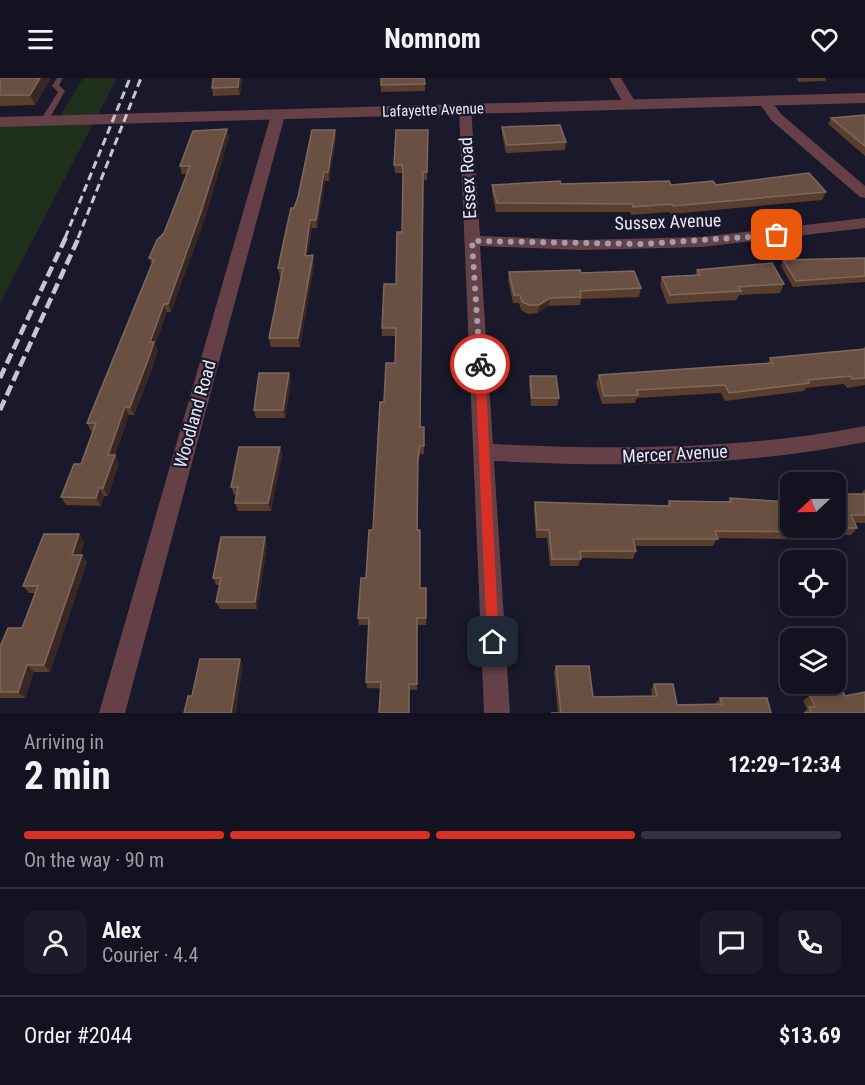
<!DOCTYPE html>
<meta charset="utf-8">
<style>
:root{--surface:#141220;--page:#1d1b29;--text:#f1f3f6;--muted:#9d9ea5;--line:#33323e;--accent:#d93025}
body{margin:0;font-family:"Roboto Condensed",sans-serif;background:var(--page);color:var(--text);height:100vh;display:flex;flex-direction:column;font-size:22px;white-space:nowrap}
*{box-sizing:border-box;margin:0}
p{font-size:20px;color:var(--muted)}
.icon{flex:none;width:33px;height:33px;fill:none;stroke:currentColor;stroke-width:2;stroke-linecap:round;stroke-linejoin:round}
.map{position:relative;height:635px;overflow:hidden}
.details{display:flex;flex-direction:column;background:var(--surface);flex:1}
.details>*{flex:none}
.needle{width:39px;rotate:248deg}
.tools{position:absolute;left:780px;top:394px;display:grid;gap:12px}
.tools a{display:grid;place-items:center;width:66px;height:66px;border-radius:12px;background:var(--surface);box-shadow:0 3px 15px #0003,0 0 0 2px var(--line);font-size:30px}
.pin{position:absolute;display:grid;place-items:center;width:51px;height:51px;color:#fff;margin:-26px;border-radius:12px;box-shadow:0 3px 9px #0006}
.courier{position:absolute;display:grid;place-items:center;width:60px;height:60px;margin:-30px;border:4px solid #d93025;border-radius:50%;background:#fff;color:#222;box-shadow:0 2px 8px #0007}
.head em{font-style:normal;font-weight:700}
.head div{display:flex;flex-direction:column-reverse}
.head{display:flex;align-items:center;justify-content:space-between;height:102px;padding:0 24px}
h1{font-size:39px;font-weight:700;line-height:45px}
.bar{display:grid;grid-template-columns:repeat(4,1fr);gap:9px 6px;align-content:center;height:72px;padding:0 24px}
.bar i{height:8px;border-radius:4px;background:var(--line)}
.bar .current{background:var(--accent)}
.bar p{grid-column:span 4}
.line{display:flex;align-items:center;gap:15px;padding:0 24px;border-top:2px solid var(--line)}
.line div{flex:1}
.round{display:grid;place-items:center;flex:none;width:63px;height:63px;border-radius:12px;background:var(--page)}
header{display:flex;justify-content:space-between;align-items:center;height:78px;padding:0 24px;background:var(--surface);font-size:27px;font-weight:700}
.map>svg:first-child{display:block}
.green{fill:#1e2f1c}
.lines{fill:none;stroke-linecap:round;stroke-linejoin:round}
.service{fill:#654147;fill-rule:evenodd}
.minor{fill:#654147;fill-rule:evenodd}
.tertiary{fill:#654147;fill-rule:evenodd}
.rail-far1{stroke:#c6c5d3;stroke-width:3;stroke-dasharray:8 4.5;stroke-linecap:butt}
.rail{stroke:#c6c5d3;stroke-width:4.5;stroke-dasharray:11 5;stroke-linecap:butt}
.wall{fill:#5a3e2c}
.shaded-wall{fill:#3a2723}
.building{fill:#695042;stroke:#7d685e;stroke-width:1.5}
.route{fill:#d93025}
.done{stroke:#a09fae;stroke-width:6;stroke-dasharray:0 10.8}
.labels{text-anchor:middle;stroke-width:4.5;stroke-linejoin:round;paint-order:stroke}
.far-street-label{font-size:15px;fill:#e8e7f5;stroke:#1a182b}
.street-label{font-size:18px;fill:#e8e7f5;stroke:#1a182b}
</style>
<header><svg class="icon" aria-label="menu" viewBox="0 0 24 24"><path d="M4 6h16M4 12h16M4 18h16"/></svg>Nomnom<svg class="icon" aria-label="heart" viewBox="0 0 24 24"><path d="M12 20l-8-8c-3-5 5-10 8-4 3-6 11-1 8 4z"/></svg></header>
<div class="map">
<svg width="865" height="635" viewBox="0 0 865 635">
<rect width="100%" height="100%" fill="#1a182b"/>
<!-- green -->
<path class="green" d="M83,0H117L0,225V42L58,41Z"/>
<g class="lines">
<!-- service -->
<path class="service" d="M57,0H63L59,7L65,13L47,45H41L40,43L58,14L52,8Z"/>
<!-- minor -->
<path class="minor" d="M609,0H621L637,27L636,30H626Z
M764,19L769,20L781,36L865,108V120L860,119L771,42L758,23Z
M465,27L471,31L480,158L581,162L701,159L865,140V150L701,169L581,172L480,168L493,366C618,372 741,372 865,348V364C742,389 619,389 494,383L510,635H484L459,31Z
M278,33L285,37L125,635H99L271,37Z"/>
<!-- tertiary -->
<path class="tertiary" d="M865,15V25L0,49V39Z"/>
<!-- rail-far1 -->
<path class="rail-far1" d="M65,160L130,0
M78,160L141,0"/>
<!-- rail -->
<path class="rail" d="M0,300L66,159
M0,332L79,159"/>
</g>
<!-- wall -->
<path class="wall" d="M0,0H51L35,27L0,28Z
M242,0L240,17L213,18L212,10Z
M796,0H826L825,3L799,4Z
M425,6V13L381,14V7Z
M865,37V78L828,46L831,40Z
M502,49L566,64L565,72L506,75L502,57Z
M335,52L336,60L329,103H325L317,150H312L307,178L314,186L300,269H271L269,260L281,199H280L278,190L294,130Z
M428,52L427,102H424L422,202L420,349H424V376H420L418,386V452L420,510H426V547H417V612L367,610L366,604L369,547H359L358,540L366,500L373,452L384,324L395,285L396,258H382V250L396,206L402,154L403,95H395L394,87Z
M229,59L204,143L171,234H167L155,267L158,272L152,290L134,337H129L115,377L119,385L108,418H104L101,428L66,427L61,419L81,386L93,353H91L87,345L152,186L149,180L164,155L187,96H182L180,88Z
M492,107H716L826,114L822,122L671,136L669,134L631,137L630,134H496L492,115Z
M865,180V204L793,209L781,188L783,182Z
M697,192L784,206L780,215L739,217L737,222L667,226L660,207L662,199L695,198Z
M509,194L581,195L641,210L639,219L581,221L580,227L548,228L537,235L528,236L521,232L519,225H513L508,202Z
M865,268V307L847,310L844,306L806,310L804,313L725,323L721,315L637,320L635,325L602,326L596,305L599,297L768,285L770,280L863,271Z
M530,298L559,320L557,328H531L529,306Z
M291,303L285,340H256L254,332Z
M280,369L282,377L271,433H238L235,425L237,417H234L231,409Z
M865,411V445H855L857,450L851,457H837L833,462L717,460L713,468H635L636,473L633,481L581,480L578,488H550L547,460H536L534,432L535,424L667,428L669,423L728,424L730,420L790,450L861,416Z
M84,464L80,477H82L87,484L50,594H34L25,620H0V569L22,550L35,515H29L23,508Z
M267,467L257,531H220L216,524L220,507H216L213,500Z
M556,588L593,619L652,618L651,612L654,606L677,627L715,626L720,620L771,635H558L554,594Z
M810,606H836L845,618L865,635H803L807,631L803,623L810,617H815Z"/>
<!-- shaded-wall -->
<path class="shaded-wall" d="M40,0H51L35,27L30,17Z
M239,0H242L240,17L238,9Z
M227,51L229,59L204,143L171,234L168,226Z
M335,52L336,60L329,103L328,94Z
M324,94L325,103L317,150L316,142Z
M310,142L312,150L306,186L305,178Z
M313,177L314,186L300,269L298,260Z
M550,220L548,228L537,235L539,227Z
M164,226L167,234L155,267L158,272L134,337L130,329L150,264Z
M289,295L291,303L285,340L283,332Z
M125,329L129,337L112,385L108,377Z
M280,369L282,377L271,433L268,425Z
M115,377L119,385L108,418L103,410Z
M99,410L104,418L101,428L96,420Z
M79,456L84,464L77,484L72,477Z
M265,459L267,467L257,531L255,524Z
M82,477L87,484L50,594L44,587Z
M240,581L243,587L236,635H231Z
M27,587L34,594L25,620L18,614Z"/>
<!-- building -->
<path class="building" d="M0,0H40L30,17H0Z
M213,0H239L238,9L212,10Z
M381,0H424L425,6L381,7Z
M865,37V68L831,40Z
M560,47L566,64L507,67L502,49Z
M227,51L201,134L168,226H164L150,264H154L148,282L130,329H125L108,377H115L103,410H99L96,420L61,419L74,386H81L96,345H87L154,181L149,180L157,162L164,155L190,88H180L193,53Z
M312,52H335L328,94H324L316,142H310L305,178L313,177L298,260H269L283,190H278L282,171L291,130H294L298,119Z
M396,52H428L427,94H423L422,194L420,349H424V368H420L418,378L417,452H420V510H426V540H417V606H409V635H379L381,604H366L369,540H358L361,500H366L369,452H373L380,324H384L386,285H395L396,250H382L384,206H396L397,154H402L403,94L402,87H394Z
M809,95L826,114L673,128L672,126L633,129L632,126L497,125L492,107L560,103L561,106L669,103L671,107L713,103L716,107Z
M865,180V198L796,203L783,182Z
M772,185L784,206L738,209L741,213L670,217L662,199L700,197L697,192Z
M580,192L581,195L634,193L641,210L580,213L581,219L550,220L539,227H529L522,224L520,217H514L509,194Z
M865,271V300L852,301L850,298L808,302L809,305L729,315L725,307L637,312L638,317L604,318L599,297L773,285L770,280Z
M259,295H289L283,332H254Z
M530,298H556L559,320H532Z
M239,369H280L268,425H235L238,409H231Z
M836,416H865V437H851L857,450H837L839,454L715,453L718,461H633L636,473H580L581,481H552L549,452H537L535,424L670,428L669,423L731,424L730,420L790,424V450H836Z
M44,456H79L72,477H82L44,587H27L18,614H0V569L8,550H22L38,508H23Z
M221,459H265L255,524H216L221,500H213Z
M200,581H240L231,635H184L188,618H192Z
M556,588H589L593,619L657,618L654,606H673L677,627L722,626L720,620H767L771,635H551H561Z
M836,598L845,618L865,614V635H804L811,634L809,629H815L810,617L824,616L820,606H836Z"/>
<!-- route -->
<path class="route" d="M480,283L485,286L499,564L493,570L487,564L475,286Z"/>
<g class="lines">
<!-- done -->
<path class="done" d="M480,286L472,163L643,166L777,157"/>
</g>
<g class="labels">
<!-- far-street labels -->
<g class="far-street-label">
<text transform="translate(433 32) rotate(-2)" y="5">Lafayette Avenue</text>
</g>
<!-- street labels -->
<g class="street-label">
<text transform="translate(468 100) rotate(-93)" y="6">Essex Road</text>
<text transform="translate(668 144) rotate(-2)" y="6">Sussex Avenue</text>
<text transform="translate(195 336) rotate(-74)" y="6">Woodland Road</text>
<text transform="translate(675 376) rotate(-3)" y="6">Mercer Avenue</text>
</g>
</g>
</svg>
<div class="tools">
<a><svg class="needle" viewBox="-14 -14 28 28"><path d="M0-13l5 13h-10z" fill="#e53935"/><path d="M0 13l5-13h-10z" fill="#9d9ea5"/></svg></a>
<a><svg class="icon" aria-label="locate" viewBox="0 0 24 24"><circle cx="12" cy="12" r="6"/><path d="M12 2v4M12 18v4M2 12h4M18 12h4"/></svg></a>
<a><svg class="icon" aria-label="layers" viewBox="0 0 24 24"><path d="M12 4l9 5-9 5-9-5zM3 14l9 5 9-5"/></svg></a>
</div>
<div class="pin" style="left:777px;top:157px;background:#ea580c"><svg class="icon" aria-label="bag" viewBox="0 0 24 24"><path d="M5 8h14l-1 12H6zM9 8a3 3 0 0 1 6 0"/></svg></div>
<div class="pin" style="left:493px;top:564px;background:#1f2937"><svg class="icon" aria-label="home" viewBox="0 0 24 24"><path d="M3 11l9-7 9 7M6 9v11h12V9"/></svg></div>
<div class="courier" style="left:480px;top:286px"><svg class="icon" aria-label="bike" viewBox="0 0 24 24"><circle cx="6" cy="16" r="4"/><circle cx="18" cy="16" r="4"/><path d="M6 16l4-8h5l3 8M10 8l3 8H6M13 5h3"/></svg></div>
</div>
<section class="details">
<div class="head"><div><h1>2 min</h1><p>Arriving in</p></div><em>12:29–12:34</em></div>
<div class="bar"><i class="current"></i><i class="current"></i><i class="current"></i><i></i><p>On the way · 90 m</p></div>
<div class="line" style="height:108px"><a class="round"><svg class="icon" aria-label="person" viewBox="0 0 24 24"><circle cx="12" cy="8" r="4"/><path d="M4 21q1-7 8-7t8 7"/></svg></a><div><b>Alex</b><p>Courier · 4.4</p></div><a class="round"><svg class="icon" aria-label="chat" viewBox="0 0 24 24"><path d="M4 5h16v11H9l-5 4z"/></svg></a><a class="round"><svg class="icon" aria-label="phone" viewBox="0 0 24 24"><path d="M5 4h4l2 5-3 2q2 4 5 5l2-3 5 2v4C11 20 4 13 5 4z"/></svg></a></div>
<div class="line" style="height:78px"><div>Order #2044</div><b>$13.69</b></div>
</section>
